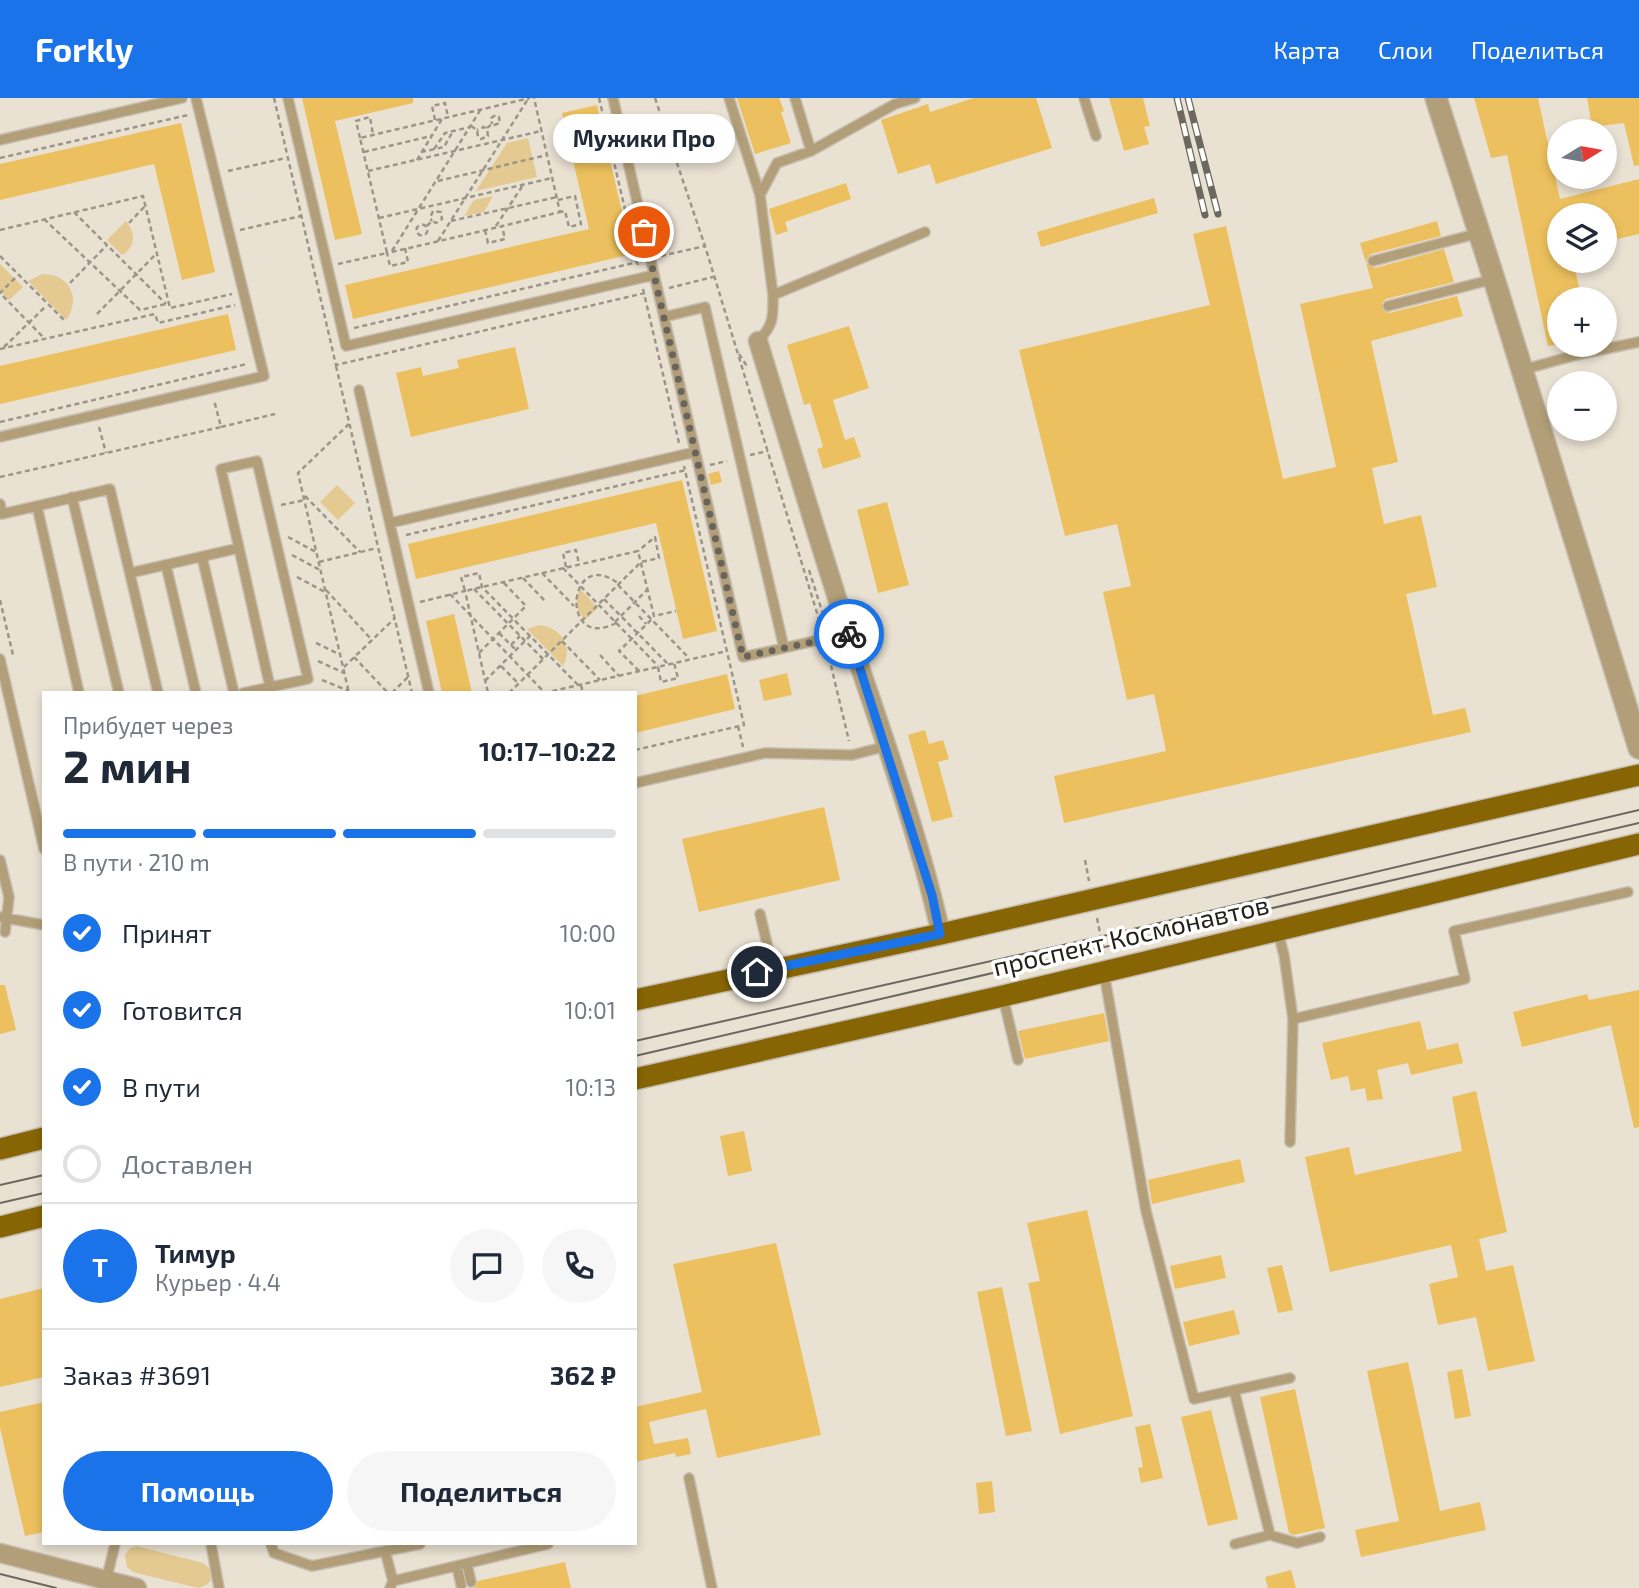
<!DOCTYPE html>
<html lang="ru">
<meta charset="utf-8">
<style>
:root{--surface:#fff;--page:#f6f6f7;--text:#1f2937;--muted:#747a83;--line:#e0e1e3;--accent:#1a73e8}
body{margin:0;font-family:"Exo 2",sans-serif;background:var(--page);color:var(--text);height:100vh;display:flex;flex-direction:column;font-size:26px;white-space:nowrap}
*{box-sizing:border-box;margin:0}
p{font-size:23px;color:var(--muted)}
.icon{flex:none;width:38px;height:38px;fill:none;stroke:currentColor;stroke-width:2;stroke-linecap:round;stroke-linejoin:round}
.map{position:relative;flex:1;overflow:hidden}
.sheet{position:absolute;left:42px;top:593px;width:595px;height:854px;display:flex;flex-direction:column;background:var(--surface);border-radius:0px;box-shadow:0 4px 10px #0003}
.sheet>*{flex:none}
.needle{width:46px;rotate:79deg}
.buttons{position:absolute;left:1547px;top:21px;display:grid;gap:14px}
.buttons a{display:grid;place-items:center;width:70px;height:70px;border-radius:50%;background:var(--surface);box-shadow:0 4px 10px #0003;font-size:35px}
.pin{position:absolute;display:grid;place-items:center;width:60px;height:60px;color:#fff;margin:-30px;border:4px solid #fff;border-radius:50%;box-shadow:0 2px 7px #0007}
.courier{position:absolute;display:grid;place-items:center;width:70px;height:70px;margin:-35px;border:5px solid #1a73e8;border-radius:50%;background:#fff;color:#222;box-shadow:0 2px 9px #0007}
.bubble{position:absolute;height:49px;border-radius:24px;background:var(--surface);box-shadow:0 4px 10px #0003;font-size:23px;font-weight:700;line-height:49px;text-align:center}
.headline em{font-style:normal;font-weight:700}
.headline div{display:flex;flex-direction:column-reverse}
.headline{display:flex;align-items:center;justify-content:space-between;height:119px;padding:0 21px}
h1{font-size:46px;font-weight:700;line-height:52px}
.bar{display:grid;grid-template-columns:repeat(4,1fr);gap:10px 7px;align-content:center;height:84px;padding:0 21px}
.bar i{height:9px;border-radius:5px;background:var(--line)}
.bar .current{background:var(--accent)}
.bar p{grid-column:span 4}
.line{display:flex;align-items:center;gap:18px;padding:0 21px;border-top:2px solid var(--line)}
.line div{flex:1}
.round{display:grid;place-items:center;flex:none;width:74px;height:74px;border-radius:37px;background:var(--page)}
ol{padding:0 21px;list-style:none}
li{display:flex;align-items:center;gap:21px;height:77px}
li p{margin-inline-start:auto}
li .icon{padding:7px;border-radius:50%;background:var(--accent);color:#fff;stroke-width:4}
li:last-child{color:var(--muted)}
li i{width:38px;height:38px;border:4px solid var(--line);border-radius:50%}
.button{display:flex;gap:14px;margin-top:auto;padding:14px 21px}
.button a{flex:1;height:80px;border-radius:42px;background:var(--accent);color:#fff;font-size:28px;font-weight:700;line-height:80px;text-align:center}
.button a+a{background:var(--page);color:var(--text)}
header{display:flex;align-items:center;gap:42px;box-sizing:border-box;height:98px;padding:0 35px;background:var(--accent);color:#fff}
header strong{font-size:33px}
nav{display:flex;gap:38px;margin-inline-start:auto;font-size:24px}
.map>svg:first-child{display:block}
.green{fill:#e4c990}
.building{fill:#ecc05e}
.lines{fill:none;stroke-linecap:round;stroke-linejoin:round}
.service-casing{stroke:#c6beb1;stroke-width:12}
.minor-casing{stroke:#c6beb1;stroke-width:21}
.tertiary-casing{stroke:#c6beb1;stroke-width:24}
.primary-casing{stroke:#c6beb1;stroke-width:24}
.path{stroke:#9c968a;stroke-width:2.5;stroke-dasharray:5 3.5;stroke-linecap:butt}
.service{stroke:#b29f79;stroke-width:9}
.minor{stroke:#b29f79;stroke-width:18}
.tertiary{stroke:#b29f79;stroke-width:21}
.primary{stroke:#886504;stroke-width:21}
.tram{stroke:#6d685f;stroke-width:2}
.rail-casing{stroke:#6d685f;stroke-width:7}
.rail{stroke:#fff;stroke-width:4.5;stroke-dasharray:13;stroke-linecap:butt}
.done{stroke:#69645b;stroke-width:7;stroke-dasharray:0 12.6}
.route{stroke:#1a73e8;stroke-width:9}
.labels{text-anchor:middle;stroke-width:7;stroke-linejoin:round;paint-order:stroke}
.street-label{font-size:26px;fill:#24211b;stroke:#fff}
</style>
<header>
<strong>Forkly</strong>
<nav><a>Карта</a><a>Слои</a><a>Поделиться</a></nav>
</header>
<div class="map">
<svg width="1639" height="1490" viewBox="0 0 1639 1490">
<rect width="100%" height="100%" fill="#e9e1d2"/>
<!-- green -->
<path class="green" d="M528,40L537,79L476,93L507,45Z
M493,98L484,114L464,118L474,102Z
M126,123C136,135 136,148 122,157L107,142Z
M0,166L23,189L9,202L0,193Z
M43,176C69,176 82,200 66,222L28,183Z
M337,387L355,405L338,422L320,404Z
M580,491L598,510L585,522C576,513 574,503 580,491Z
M539,527C560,529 574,548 563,568L527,531Z
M136,1448L203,1465L210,1471L211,1482L206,1487L198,1490L133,1474L127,1469L125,1457L130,1450Z"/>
<!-- building -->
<path class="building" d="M302,0H413V5L335,23L362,136L335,142Z
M737,0H779L784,13L781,14L791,45L755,56Z
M974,0H1036L1052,50L936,86L930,66L898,76L881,22L928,6L930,14Z
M1109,0H1143L1150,28L1144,29L1149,46L1124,53Z
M1474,0H1538L1560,101L1639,81V136L1605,144V117H1559V163H1573L1582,201H1559V246L1548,248L1507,57L1491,60Z
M1587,0H1639V67L1634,68L1624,25L1592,29Z
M597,7L632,156L353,221L345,187L589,131L562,15Z
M181,25L215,174L182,182L154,66L0,102V66Z
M846,85L851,101L785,124L788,133L776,137L769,111Z
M1154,100L1158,115L1041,149L1037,134Z
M1437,123L1441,138L1371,156L1367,161L1366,165L1360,145Z
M1226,128L1283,381L1336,369L1300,206L1373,190L1366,165L1375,170L1444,151L1454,184L1386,201L1382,205L1383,212L1389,215L1457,198L1463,218L1371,243L1398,364L1372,370L1384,426L1421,417L1437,489L1406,496L1433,617L1465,610L1471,634L1064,725L1054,678L1166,653L1154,596L1127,602L1103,494L1131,488L1117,426L1065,438L1019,252L1210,207L1193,136Z
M228,216L236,252L0,306V268Z
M849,228L869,290L833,302L845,342L854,339L861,359L823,371L817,351L823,349L810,305L804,307L787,247Z
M515,249L529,311L411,339L396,275L421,269L423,278L459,270L457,262Z
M719,373L722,384L711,387L708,376Z
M682,382L717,533L683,541L656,425L416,481L408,446Z
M887,404L909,487L878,495L857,412Z
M454,516L472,595H442L426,523Z
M787,575L792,597L764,603L759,582Z
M727,576L735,611L635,635V598Z
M925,632L929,646L943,642L949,661L938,664L953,719L932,724L908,637Z
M824,709L840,782L699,814L682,741Z
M0,887H5L16,932L0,936Z
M1639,892V1029L1634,1030L1611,927L1522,949L1513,914L1587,896L1589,902Z
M1104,915L1109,943L1025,961L1018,933Z
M1420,923L1427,952L1458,945L1463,965L1411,977L1408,965L1377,972L1383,1001L1367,1003L1365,990L1351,993L1348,978L1331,982L1322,945Z
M1476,993L1507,1134L1479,1141L1486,1173L1513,1167L1535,1263L1488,1273L1476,1219L1438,1227L1429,1186L1458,1179L1451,1147L1330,1174L1305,1059L1349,1049L1355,1077L1462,1053L1452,999Z
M744,1033L752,1073L728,1078L720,1038Z
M1240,1061L1245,1084L1152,1106L1148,1082Z
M1087,1112L1133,1318L1060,1336L1028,1185L1040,1183L1027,1125Z
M776,1145L821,1337L717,1360L706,1311L649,1324L654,1346L688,1340L691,1356L676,1359L675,1355L635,1364V1309L702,1294L673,1166Z
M1221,1157L1226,1180L1175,1191L1170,1168Z
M1282,1167L1293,1212L1278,1215L1267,1170Z
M1002,1189L1032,1333L1006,1338L977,1194Z
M44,1190V1279L0,1289V1201Z
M1234,1212L1240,1236L1189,1248L1183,1224Z
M1408,1264L1440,1413L1480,1404L1486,1432L1361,1459L1355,1432L1399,1423L1367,1273Z
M1462,1271L1471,1318L1455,1321L1447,1274Z
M1295,1291L1325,1430L1294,1437L1289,1435L1260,1299Z
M44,1304V1434L25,1438L0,1330V1314Z
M1211,1312L1238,1421L1208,1428L1181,1319Z
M1150,1326L1163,1380L1141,1385L1138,1370L1143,1369L1135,1329Z
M992,1383L995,1414L979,1416L976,1385Z
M565,1464L571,1490H474L478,1483Z
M1291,1472L1296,1490H1268L1265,1479Z"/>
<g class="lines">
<!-- service casing -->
<g class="service-casing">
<path id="service" d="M288,0L346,248L654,177
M613,0L664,219
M729,0L760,97
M795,0L811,53
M1084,0L1096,38
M0,42L182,0
M1373,163L1479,135
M773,197L760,97L777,65L811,53L895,6L915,0
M1388,208L1494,181
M758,243C774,227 773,219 773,197L925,134
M1522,272L1576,257L1639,244
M359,292L429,595
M0,339L264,278L196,0
M72,399L119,595
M0,406L2,416L37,408
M390,425L695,354
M202,459L234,595
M166,467L196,595
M130,475L239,450L270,589L308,581L257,363L221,371L239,450
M784,550L743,559L664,219L705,209L784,550L849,535
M0,561L44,751
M79,595L37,408L110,391L158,595
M243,595L270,589
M635,685L765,655L852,657L887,648
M0,762L9,799L5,834
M760,816L773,871
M0,819L44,827
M1278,834L1284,857L1293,921L1290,1044
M1104,875L1146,1113L1194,1301L1290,1280
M1003,899L1018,962
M1293,921L1465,881L1454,833L1628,794
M1234,1292L1270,1437
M689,1380L712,1490
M211,1446L219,1490
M271,1446L274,1455L312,1468L420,1446
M1235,1446L1270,1437L1297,1445L1320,1439
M385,1453L393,1483L390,1490
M467,1466L471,1484
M457,1468L461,1487
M106,1483L115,1446
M393,1483L548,1446"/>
</g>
<!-- minor casing -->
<g class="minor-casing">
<path id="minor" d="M758,243C788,341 817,439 849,537C882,635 918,734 941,836
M0,1455L137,1490"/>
</g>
<!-- tertiary casing -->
<g class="tertiary-casing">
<path id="tertiary" d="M1436,0L1494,181L1639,650"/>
</g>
<!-- primary casing -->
<g class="primary-casing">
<path id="primary" d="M635,902L941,836L1639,677
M635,981L1003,898L1639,746
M0,1051L44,1040
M0,1129L44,1118"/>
</g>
<!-- path -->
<path class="path" d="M274,0L336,267L645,195
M599,0L638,167
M655,0L705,148L821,528
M435,22L432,8L445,5L448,19
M471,28L477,32L478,39L481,41L488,38L487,31L484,29L477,32
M487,30L492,26L494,27L500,25L499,19L496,17L491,20L492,26
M360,40L356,23L370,19L373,37
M434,51L445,35L470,29
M364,54L431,38
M421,54L444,49L453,33
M0,60L188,17
M417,62L442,21
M228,73L286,60
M368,73L541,33
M438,83L547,57
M558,102L575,98L581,126L569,129L565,113L560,114
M74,114L166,206
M379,120L552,80
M44,121L140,212L166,206
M451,123L557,99
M129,125L146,107
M416.5 132a5.5 5.5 0 1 1 11 0a5.5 5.5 0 1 1-11 0Z
M427,128L432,123L436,125L442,121L441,114L433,113L430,120L432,123
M496,128L523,87
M0,132L143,98L170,210L232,196
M240,132L301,118
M485,132L488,145L505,141L502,128
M438,143L528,1
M405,150L408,164L390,168L387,155C445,142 503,128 560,114L534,0
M392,153L481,11
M0,158L66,224
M661,158L705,148
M338,166L387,155L360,40L530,0
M15,180L0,195L44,240
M70,185L107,147
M669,190L713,179
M643,191L679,345
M97,216L157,155
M354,230L638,164
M4,249L45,209
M0,251L155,216L158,225L235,207
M739,256L747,268
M336,268L412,595
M0,324L247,266
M349,326L298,375L349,595
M99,329L106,355
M221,329L275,316
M750,357L768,353
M710,367L727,363
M0,379L221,329L214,302
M305,398L360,454
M281,407L305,402
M406,437L686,372
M288,439L316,454
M292,457L320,472
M319,464L377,450
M566,469L563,455L576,452L579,466
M563,470L658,568
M809,472L827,529
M542,475L574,508
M297,479L325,494
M523,480L546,504
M618,487L689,560
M474,491L543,561
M326,492L371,541
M450,496L545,595
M604,501L668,566
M0,502L13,557
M420,504L465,493L488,595
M639,518L646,526
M615,524L647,492
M616,525C559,555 567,446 619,486
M499,535L516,552
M562,543L600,582
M316,545L341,557
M511,547L520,538
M827,551L849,643
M479,555L526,508L503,484
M600,557L619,578
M354,559L388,595
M318,563L344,575
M501,568L518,585
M344,569L395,520
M658,569L661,584L678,580L674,565
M639,573L619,553L652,521
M322,582L349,593
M485,583L530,538
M578,587L482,489L479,475L461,479L465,493L482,489L638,453L654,518L676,513
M581,587L583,595
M392,595L408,579
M509,595L641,464L659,460L655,439L638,453
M544,595L727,553
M738,628L743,649
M635,652L744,627L684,368
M1085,762L1089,783
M1097,820L1104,855"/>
<!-- service -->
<use href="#service" class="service"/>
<!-- minor -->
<use href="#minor" class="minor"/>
<!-- tertiary -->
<use href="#tertiary" class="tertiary"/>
<!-- primary -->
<use href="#primary" class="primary"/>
<!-- tram -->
<path class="tram" d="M635,943L1112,836L1639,712
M635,958L1639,725
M0,1087L44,1077
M0,1105L44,1095
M0,1476L56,1490"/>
<!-- rail casing -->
<g class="rail-casing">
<path id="rail" d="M1177,0L1205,117
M1188,0L1218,116"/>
</g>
<!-- rail -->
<use href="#rail" class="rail"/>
</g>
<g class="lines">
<!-- done -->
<path class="done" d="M644,134L743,559L849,536"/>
<!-- route -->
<path class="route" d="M757,874L940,836L932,797L849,536"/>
</g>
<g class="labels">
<!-- street labels -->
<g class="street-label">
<text transform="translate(1131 838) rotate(-13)" y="9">проспект Космонавтов</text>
</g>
</g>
</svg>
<div class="buttons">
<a><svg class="needle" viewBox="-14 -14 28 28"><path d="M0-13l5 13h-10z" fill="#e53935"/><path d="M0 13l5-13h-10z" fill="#747a83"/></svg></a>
<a><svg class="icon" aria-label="layers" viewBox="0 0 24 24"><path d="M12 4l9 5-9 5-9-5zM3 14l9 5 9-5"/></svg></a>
<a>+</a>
<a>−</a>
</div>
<div class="pin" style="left:644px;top:134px;background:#ea580c"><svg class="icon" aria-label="bag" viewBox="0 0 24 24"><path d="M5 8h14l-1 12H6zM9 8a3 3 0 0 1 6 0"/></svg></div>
<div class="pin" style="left:757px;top:874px;background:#1f2937"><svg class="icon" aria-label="home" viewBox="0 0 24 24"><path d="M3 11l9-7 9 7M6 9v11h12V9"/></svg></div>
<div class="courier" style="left:849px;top:536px"><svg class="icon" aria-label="bike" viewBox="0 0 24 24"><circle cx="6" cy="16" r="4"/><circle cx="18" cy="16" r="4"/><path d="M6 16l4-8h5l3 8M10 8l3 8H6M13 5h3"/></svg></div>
<div class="bubble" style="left:553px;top:16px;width:182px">Мужики Про</div>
<section class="sheet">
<div class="headline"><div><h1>2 мин</h1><p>Прибудет через</p></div><em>10:17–10:22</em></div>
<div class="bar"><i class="current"></i><i class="current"></i><i class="current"></i><i></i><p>В пути · 210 m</p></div>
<ol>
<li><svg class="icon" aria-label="check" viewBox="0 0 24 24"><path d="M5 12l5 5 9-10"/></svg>Принят<p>10:00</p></li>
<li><svg class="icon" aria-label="check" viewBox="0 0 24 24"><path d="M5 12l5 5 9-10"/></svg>Готовится<p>10:01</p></li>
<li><svg class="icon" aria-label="check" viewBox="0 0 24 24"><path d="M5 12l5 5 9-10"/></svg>В пути<p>10:13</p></li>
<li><i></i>Доставлен</li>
</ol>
<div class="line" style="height:126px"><b class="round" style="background:var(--accent);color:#fff">Т</b><div><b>Тимур</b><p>Курьер · 4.4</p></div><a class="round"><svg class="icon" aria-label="chat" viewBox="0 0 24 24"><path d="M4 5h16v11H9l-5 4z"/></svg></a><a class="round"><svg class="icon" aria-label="phone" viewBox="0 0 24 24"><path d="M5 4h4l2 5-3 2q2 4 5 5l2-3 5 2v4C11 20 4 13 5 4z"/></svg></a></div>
<div class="line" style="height:91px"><div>Заказ #3691</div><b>362 ₽</b></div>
<div class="button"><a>Помощь</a><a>Поделиться</a></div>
</section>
</div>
